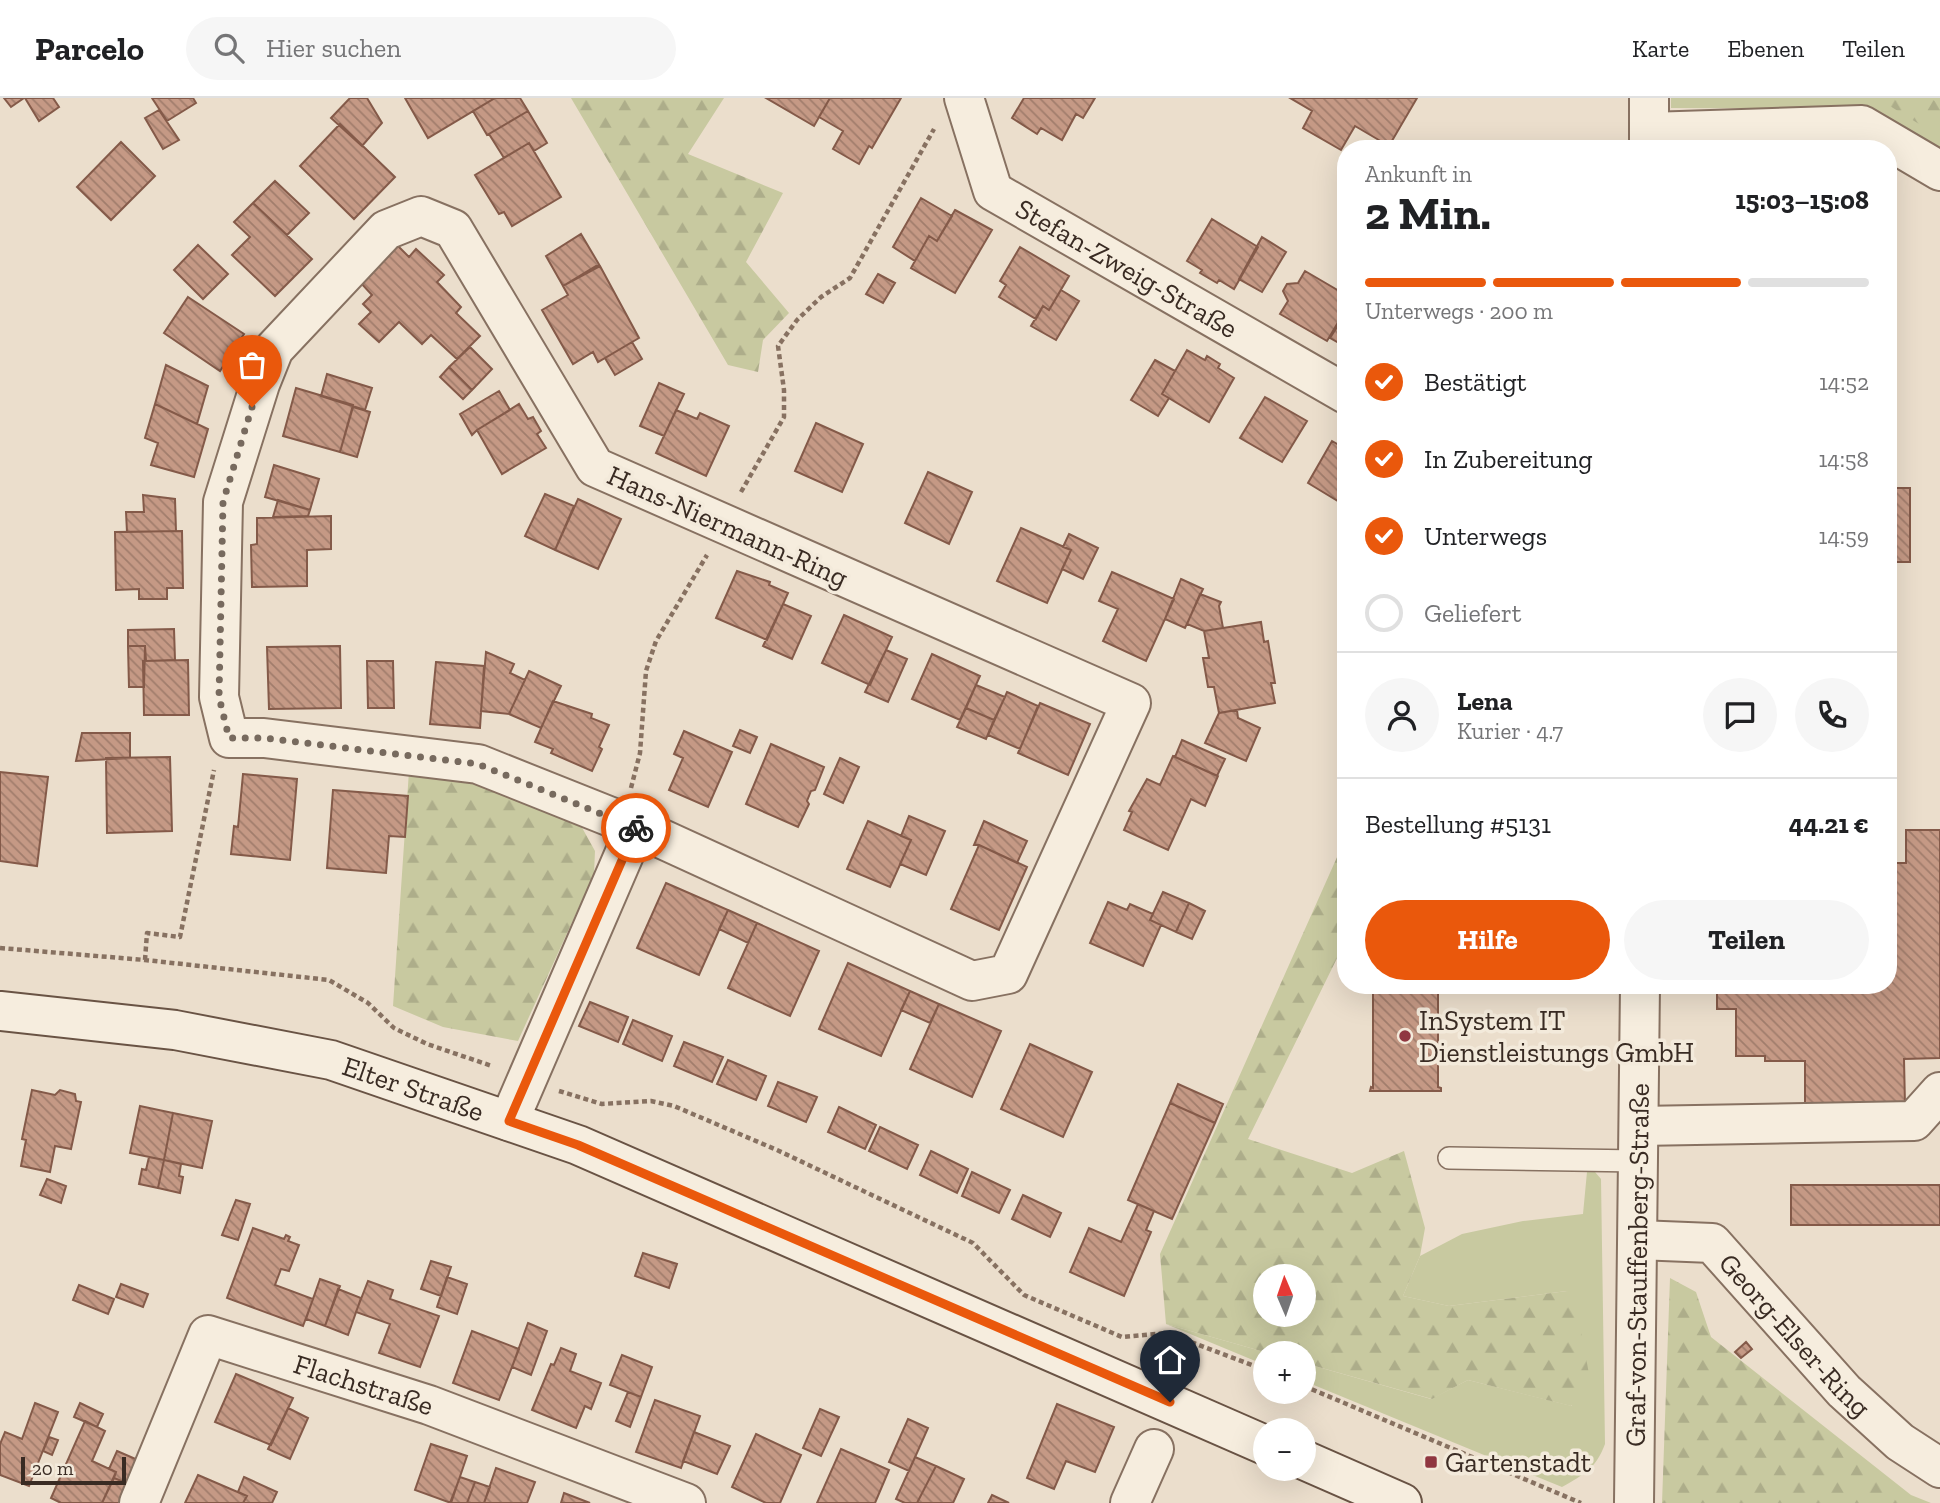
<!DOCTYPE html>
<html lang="de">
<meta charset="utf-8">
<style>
:root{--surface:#fff;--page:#f6f6f6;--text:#202124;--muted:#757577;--line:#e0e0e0;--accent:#ea580c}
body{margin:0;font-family:"Zilla Slab",serif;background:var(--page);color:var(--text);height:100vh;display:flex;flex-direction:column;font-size:26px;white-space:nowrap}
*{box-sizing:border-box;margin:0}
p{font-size:23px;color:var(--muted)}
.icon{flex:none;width:38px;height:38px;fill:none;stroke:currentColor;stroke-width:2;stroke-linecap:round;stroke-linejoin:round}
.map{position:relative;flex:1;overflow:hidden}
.sheet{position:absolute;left:1337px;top:42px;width:560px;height:854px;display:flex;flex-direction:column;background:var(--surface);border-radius:28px;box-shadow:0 7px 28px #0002}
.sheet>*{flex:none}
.needle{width:46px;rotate:358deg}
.buttons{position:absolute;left:1253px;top:1166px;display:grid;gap:14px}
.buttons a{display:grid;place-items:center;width:63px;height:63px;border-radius:50%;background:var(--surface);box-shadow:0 7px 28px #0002;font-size:35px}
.scale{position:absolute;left:21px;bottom:18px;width:105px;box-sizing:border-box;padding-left:7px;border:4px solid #392b23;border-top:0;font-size:19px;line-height:24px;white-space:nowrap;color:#392b23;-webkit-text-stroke:5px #f3eadb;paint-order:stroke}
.pin{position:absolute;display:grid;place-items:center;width:60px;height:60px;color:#fff;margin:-72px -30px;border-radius:50% 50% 50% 0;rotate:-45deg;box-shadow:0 0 7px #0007}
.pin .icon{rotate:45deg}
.courier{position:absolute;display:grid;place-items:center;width:70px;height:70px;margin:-35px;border:5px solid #ea580c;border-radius:50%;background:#fff;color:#222;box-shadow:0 2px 9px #0007}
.headline em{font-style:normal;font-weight:700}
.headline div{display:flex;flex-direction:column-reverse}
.headline{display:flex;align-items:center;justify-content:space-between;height:119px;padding:0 28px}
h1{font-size:46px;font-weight:700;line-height:52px}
.bar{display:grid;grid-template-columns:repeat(4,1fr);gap:10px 7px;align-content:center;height:84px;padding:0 28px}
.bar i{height:9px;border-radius:5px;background:var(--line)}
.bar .selected{background:var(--accent)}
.bar p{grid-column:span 4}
.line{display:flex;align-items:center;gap:18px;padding:0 28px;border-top:2px solid var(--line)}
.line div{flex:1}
.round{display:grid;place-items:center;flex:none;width:74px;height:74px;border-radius:37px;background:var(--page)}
ol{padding:0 28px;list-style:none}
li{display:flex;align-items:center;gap:21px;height:77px}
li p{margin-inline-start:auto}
li .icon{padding:7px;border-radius:50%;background:var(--accent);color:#fff;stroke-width:4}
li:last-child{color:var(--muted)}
li i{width:38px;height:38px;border:4px solid var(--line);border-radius:50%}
.primary-button{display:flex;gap:14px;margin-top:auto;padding:14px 28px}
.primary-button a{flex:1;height:80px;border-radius:42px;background:var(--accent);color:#fff;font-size:28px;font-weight:700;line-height:80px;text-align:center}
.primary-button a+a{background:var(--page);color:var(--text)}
header{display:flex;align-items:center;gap:42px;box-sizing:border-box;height:98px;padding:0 35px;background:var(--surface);border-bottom:2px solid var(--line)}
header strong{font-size:33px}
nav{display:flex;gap:38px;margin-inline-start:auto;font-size:24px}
.search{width:490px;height:63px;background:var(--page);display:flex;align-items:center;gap:18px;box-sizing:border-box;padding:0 24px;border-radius:38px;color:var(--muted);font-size:26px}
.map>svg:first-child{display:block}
.green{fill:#c8c9a0}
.forest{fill:url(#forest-firs);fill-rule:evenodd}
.building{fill:url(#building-back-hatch);stroke:#845a49;stroke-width:2}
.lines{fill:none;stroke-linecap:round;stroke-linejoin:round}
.service-casing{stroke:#877161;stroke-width:24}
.minor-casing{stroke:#877161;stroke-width:42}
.secondary-casing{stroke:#695344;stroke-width:42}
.path{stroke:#877161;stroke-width:4.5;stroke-dasharray:5 3.5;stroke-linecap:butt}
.service{stroke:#f6edde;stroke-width:21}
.minor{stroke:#f6edde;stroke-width:38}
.secondary{stroke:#f6edde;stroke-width:38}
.done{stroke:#776a5e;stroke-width:7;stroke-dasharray:0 12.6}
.route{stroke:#ea580c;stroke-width:9}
.poi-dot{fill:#903741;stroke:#f3eadb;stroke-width:2.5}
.labels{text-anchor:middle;stroke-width:7;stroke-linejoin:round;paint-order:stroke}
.street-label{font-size:28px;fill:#392b23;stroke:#f3eadb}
.poi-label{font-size:28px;fill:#392b23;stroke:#f3eadb;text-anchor:start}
</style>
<header>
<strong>Parcelo</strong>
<div class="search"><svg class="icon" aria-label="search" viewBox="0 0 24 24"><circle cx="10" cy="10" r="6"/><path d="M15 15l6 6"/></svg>Hier suchen</div>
<nav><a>Karte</a><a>Ebenen</a><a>Teilen</a></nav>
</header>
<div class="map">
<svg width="1940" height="1405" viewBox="0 0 1940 1405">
<defs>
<pattern id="forest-firs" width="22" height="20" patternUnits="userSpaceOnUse" patternTransform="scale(1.75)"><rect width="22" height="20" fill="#c8c9a0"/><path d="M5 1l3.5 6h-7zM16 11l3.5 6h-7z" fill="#adad8a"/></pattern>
<pattern id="building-back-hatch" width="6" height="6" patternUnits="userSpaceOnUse" patternTransform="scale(1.75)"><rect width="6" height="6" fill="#c59985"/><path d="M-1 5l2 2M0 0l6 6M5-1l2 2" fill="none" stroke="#a17d6c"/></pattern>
</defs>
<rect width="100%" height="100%" fill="#ebdecc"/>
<!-- green -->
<path class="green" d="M1671,0H1940V53L1867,11L1671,10Z
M1587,1074H1595L1601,1081L1605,1346C1596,1370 1585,1376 1562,1389L1304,1283V1265L1431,1301L1468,1282L1572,1308L1567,1193L1449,1208L1403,1198L1420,1158L1462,1136L1523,1123L1583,1116Z
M1166,1226L1268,1255H1265V1267Z"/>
<!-- forest -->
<path class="forest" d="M571,0H724L688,56L783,95L746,164L789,215L763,242L758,274L728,267Z
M1877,0H1931L1940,7V39Z
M409,673L488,687L580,726L595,753L594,776L518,943L443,929L393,908Z
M1346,739V842L1248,1041L1352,1075L1404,1053L1425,1130L1420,1158L1403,1198L1449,1208L1567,1193L1576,1206L1589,1276L1587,1295L1571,1308L1468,1282L1432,1301L1304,1265V1255H1268L1166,1226L1160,1156ZM1265,1178H1304V1216H1265Z
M1670,1180L1696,1194L1711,1239L1911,1397L1931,1405H1662Z"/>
<!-- building -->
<path class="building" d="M4,0H24L11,9Z
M25,0H53L59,9L39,23Z
M152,0H193L196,5L167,23Z
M350,0H367L382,25L362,48L331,20Z
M405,0H495L428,40Z
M495,0H520L528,13L487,37L473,13Z
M766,0H830L814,28Z
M830,0H901L872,50L869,48L859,66L833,51L843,33L819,19Z
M1024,0H1095L1083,20L1076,16L1062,42L1041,30L1037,36L1012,20Z
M1290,0H1417L1389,48L1355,28L1341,52L1303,30L1312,13Z
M159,12L179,42L163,51L145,20Z
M528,13L547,45L534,53L529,45L504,60L489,36Z
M340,26L395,79L354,121L300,68Z
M121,44L155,78L111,122L77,89Z
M529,45L561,99L512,128L504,114L499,116L475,77Z
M275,83L309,115L287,137L253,105Z
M921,100L952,118L937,143L929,138L915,163L893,149Z
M253,105L312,161L275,198L232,157L250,139L234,124Z
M955,112L992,132L955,195L911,170L929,138L937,143Z
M1212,121L1258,149L1234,191L1219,182L1217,185L1200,175L1202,172L1187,163Z
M581,136L600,168L563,188L546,158Z
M1262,139L1286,154L1262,194L1239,181Z
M396,146L409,159L416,151L444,177L437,184L461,209L456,215L480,238L457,261L431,237L422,246L399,224L379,244L359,226L371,214L363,206L372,197L360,184Z
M198,147L228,176L203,201L174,172Z
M1020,149L1069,178L1049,212L1043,208L1036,221L999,199L1006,187L1000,183Z
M596,168H600L639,240L598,264L593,254L573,266L542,212L568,197L563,188Z
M1305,173L1346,197V211L1327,243L1280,216L1288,203L1283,193L1287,186L1298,185Z
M878,176L895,185L883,205L866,196Z
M1061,192L1079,203L1056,242L1031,228L1043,208L1049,212Z
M188,199L244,236L220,273L164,235Z
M1344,218L1346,219V249L1330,240Z
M632,244L642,261L615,277L605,260Z
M470,249L492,271L472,292L449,269Z
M1187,252L1205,262L1207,258L1220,266L1218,270L1234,280L1209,324L1162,296Z
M1155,262L1175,273L1162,296L1169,300L1158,318L1131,302Z
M166,267L208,288L197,326L155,306Z
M449,269L472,292L463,301L440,279Z
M327,276L372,290L365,312L321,298Z
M659,285L684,296L664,338L640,328Z
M296,290L353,307L340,354L283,338Z
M499,293L510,312L477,332L472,337L460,316Z
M1265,299L1307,323L1282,364L1240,340Z
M155,306L208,331L194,379L151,367L158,345L145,340Z
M519,306L528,321L533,319L541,333L537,336L546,350L502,376L477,332Z
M353,309L370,314L357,359L340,354Z
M676,312L697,321L700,315L729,328L706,378L656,355Z
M816,325L863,346L842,394L795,373Z
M1332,343L1346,351V408L1308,385Z
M274,367L319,381L310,412L265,399Z
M928,374L972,394L949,446L905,425Z
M1888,390H1910V464H1888Z
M545,396L574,408L555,452L525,438Z
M143,397L175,401L176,433L127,434L126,414H144Z
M578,401L621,421L598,471L555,452Z
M278,402L310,412L308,418L273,419Z
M331,418V451L307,452V488L252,489L251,447L257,446V420Z
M1021,430L1071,452L1047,505L997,483Z
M182,433L183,490H167V501H139V491L116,492L115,434Z
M1069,436L1098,450L1083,481L1062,471L1071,452L1063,449Z
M737,473L770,484L769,487L788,495L767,542L716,520Z
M1112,474L1174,501L1146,563L1103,543L1118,511L1099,503Z
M1181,481L1203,491L1185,530L1165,521Z
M1200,496L1221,504L1219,508L1223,530L1204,533L1187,526Z
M783,506L811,518L792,561L763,548Z
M844,517L892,539L870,587L822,565Z
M1261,524L1264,544L1268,543L1275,585H1271L1275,605L1219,615L1214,589H1208L1203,560H1209L1204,533Z
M174,531L175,562L146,563L145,548H128V532Z
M128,548H145L144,589H129Z
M340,548L341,610L269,611L267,549Z
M886,552L907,561L888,604L865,594Z
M486,554L514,566L510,575L525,582L509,616L481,613Z
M932,556L980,578L960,622L912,601Z
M188,562L189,617H144L143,563Z
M367,563H393L394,610H368Z
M436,564L484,568L480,630L430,626Z
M529,573L561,588L541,630L509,616Z
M976,587L1005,599L994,622L966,610Z
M1007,594L1038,608L1020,651L988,637Z
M553,603L592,616L591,620L609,627L599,649L602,651L592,673L551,655L553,651L535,644Z
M1040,605L1090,626L1068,677L1018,655Z
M966,610L994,622L986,641L957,629Z
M1237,612L1238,620L1260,630L1246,663L1205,645L1219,615Z
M740,632L757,639L750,655L733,648Z
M684,633L732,654L708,709L669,692L683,660L674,656Z
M82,635H130V660L76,663Z
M1182,642L1225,661L1217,678L1175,659Z
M771,646L824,669L815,692L811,693L807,703L809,706L798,729L746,706Z
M1173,658L1218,678L1205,708L1191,701L1168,752L1124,732L1132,714L1129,713L1147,681L1160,687Z
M170,659L172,733L107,735L106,660Z
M840,660L859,669L843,705L824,696Z
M0,674L48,679L37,768L0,763Z
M243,676L297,681L290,762L231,756L234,728L238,729Z
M333,692L408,698L405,739L389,738L386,775L327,770Z
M909,718L945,733L926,777L900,766L911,742L901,738Z
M868,723L911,742L890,789L847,771Z
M984,723L1027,743L1017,765L979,747H974Z
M1906,732H1940V960L1904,961L1905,1007H1805V963H1765V958H1736V911H1717V887H1888V765H1906Z
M979,747L1027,769L999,832L951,811Z
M666,785L728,812L699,877L637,850Z
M1163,794L1189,805L1176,834L1150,822Z
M1108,804L1127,812L1130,806L1153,816L1150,822L1161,827L1143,868L1090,845Z
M1189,805L1205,813L1192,841L1176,834Z
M728,812L757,825L748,845L719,831Z
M757,825L819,853L790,918L728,890Z
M848,865L910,893L881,958L819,931Z
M1373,887H1438V989L1441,990V993H1370L1371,989L1373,990Z
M910,893L939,906L930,925L901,912Z
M590,904L628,919L618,944L579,928Z
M939,906L1001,933L972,999L910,971Z
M633,922L672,938L662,963L623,946Z
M684,944L723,959L712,984L674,968Z
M1030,946L1092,974L1063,1039L1001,1011Z
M728,962L766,978L756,1002L717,986Z
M778,984L817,999L806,1024L768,1008Z
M1178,986L1223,1006L1215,1025L1170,1005Z
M32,992L55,997L60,992L75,996L76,1003L81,1004L71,1051L55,1048L50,1074L21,1068L26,1042L22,1041Z
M1170,1005L1215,1025L1172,1121L1128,1102Z
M140,1008L173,1015L164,1062L130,1055Z
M839,1009L876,1027L865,1051L828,1034Z
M173,1015L212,1023L202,1070L164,1062Z
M880,1029L918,1047L907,1071L869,1053Z
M931,1053L968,1071L957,1095L920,1077Z
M149,1059L164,1062L158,1090L139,1086L142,1071L146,1072Z
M164,1062L181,1066L179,1078L183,1079L180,1095L158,1090Z
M972,1074L1010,1092L999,1115L962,1098Z
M47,1081L66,1088L61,1105L40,1097Z
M1791,1087H1940V1127H1791Z
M1023,1097L1061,1115L1050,1139L1012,1121Z
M236,1102L250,1106L238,1142L222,1137Z
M1138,1106L1154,1113L1146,1132L1151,1134L1124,1198L1070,1174L1089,1130L1121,1144Z
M253,1130L284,1141L286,1137L290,1139L288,1143L299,1147L289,1173L281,1171L275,1187L313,1201L303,1228L227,1200Z
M643,1155L677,1166L669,1190L635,1178Z
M431,1163L451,1169L441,1198L421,1191Z
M447,1179L467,1186L457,1216L437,1209Z
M320,1181L340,1188L325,1228L306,1221Z
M368,1183L393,1192L390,1201L439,1218L420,1269L379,1255L390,1226L356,1214Z
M121,1186L148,1196L143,1209L116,1199Z
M79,1187L114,1201L108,1216L73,1202Z
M338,1191L361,1200L348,1237L325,1228Z
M528,1225L547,1233L531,1277L512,1269Z
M472,1233L519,1251L499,1302L453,1285Z
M1746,1244L1752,1251L1741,1260L1735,1254Z
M561,1250L576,1256L570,1273L601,1285L591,1311L585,1308L576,1330L532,1312L551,1266L554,1267Z
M622,1257L652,1269L641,1299L610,1287Z
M236,1276L293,1300L271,1347L215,1324Z
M628,1294L641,1299L630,1329L616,1323Z
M655,1302L700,1318L681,1370L636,1354Z
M35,1305L58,1314L29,1388L0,1377V1346L5,1334L22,1341Z
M80,1305L103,1316L97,1329L74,1319Z
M1057,1306L1114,1329L1095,1374L1066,1363L1054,1391L1027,1380Z
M288,1310L308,1320L290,1361L268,1351Z
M820,1311L839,1319L821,1358L803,1350Z
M908,1321L928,1330L909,1373L889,1364Z
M85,1323L105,1333L92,1363L116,1374L102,1405H61L51,1400Z
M694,1334L730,1348L717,1376L683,1363Z
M756,1336L801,1357L780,1405H766L732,1389Z
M49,1339L58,1342L52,1357L43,1353Z
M431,1346L467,1358L451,1405L415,1392Z
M841,1351L889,1372L875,1405H817Z
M117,1353L138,1362L129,1386L114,1380L116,1374L109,1371Z
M915,1359L936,1368L917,1405H905L896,1401Z
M936,1368L964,1381L953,1405H917Z
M496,1370L535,1384L527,1405H484Z
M198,1377L247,1398L243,1405H185Z
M244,1379L277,1394L272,1405H243L247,1398L238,1394Z
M460,1379L475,1384L467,1405H450Z
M114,1380L129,1386L122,1405H102Z
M475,1384L490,1389L484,1405H467Z
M564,1395L590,1405H561Z
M992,1397L1009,1405H988Z"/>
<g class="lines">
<!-- service casing -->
<g class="service-casing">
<path id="service" d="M1449,1060L1639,1063"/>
</g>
<!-- minor casing -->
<g class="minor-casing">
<g id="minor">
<path id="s1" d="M964,0L993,93L1346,296"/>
<path d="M1649,34L1862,27L1940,73"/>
<path d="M1649,51V0"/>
<path d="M421,118L453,131L595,369L1131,605L1008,876L972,883L636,729L478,666L264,640H229L219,599L223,404L260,286L274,251L386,132Z"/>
<path d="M509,1023L636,729"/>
<path d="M1639,1028L1914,1023L1940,994"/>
<path id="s2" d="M1638,1142L1712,1145L1844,1293L1900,1344L1940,1370"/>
<path id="s3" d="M139,1405L208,1237L429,1307L686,1405"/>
<path d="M1130,1405L1154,1351"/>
<path id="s4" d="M1634,1405L1640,887"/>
</g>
</g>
<!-- secondary casing -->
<g class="secondary-casing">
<g id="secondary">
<path id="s5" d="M0,913L175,932L331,962L578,1047L1265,1347"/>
<path d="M1304,1362L1402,1405"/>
</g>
</g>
<!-- path -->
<path class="path" d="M741,394L784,319V292L778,248L797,222L821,199L850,180L934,31
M631,690L640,655L646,573L656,543L707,457
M0,850L145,862L329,882L368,905L394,930L427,946L492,968
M145,862L147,835L180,839L214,672
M559,993L602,1006L651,1003L674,1008L777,1052L973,1145L1024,1197L1122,1239L1167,1235L1265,1272
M1181,1271L1191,1243
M1304,1288L1581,1405"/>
<!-- service -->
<use href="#service" class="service"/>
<!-- minor -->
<use href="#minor" class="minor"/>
<!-- secondary -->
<use href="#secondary" class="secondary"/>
</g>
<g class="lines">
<!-- done -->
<path class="done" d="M252,309L223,404L219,599L229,640H264L478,666L636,730"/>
<!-- route -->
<path class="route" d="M636,730L509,1023L578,1047L1170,1304"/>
</g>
<!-- markers -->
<g class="poi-dot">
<circle cx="1405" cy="938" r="7"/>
<rect x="1424" y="1357" width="14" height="14" rx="3.5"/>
</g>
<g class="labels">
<!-- street labels -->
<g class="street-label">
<text dy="10" stroke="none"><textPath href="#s1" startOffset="252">Stefan-Zweig-Straße</textPath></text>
<text transform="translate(728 428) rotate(24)" y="10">Hans-Niermann-Ring</text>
<text dy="10" stroke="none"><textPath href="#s5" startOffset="422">Elter Straße</textPath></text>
<text dy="10" stroke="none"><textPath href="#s4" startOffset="238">Graf-von-Stauffenberg-Straße</textPath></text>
<text dy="10" stroke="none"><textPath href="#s2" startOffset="198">Georg-Elser-Ring</textPath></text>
<text dy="10" stroke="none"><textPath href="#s3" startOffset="345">Flachstraße</textPath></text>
</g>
<!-- poi labels -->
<g class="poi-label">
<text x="1419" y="932">InSystem IT<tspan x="1419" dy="32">Dienstleistungs GmbH</tspan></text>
<text x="1445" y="1374">Gartenstadt</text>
</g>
</g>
</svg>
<div class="buttons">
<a><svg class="needle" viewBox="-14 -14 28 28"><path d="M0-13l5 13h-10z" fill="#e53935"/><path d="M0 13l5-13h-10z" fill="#757577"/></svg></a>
<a>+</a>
<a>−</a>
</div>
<div class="scale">20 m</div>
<div class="pin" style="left:252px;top:309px;background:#ea580c"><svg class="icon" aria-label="bag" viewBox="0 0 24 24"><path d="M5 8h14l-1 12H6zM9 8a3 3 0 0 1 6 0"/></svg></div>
<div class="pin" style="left:1170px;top:1304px;background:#1f2937"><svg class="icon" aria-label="home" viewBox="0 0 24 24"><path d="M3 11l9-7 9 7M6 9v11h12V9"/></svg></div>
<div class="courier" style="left:636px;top:730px"><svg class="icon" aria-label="bike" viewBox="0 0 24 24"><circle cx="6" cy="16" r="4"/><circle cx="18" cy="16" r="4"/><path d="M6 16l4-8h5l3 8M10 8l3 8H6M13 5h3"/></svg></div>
<section class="sheet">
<div class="headline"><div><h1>2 Min.</h1><p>Ankunft in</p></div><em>15:03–15:08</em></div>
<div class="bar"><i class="selected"></i><i class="selected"></i><i class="selected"></i><i></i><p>Unterwegs · 200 m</p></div>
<ol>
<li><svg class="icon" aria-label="check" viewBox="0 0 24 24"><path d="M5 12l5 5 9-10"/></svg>Bestätigt<p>14:52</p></li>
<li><svg class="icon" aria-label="check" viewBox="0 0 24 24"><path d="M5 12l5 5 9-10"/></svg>In Zubereitung<p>14:58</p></li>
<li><svg class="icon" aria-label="check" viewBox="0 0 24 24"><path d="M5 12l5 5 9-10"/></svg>Unterwegs<p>14:59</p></li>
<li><i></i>Geliefert</li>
</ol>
<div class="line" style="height:126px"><a class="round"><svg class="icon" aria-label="person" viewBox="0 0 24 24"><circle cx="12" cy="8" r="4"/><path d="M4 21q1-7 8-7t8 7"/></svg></a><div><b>Lena</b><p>Kurier · 4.7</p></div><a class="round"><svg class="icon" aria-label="chat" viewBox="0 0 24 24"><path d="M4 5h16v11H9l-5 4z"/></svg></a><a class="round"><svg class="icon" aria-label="phone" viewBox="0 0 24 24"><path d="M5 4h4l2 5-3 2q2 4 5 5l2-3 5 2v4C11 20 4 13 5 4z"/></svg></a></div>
<div class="line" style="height:91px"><div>Bestellung #5131</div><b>44.21 €</b></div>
<div class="primary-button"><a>Hilfe</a><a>Teilen</a></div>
</section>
</div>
